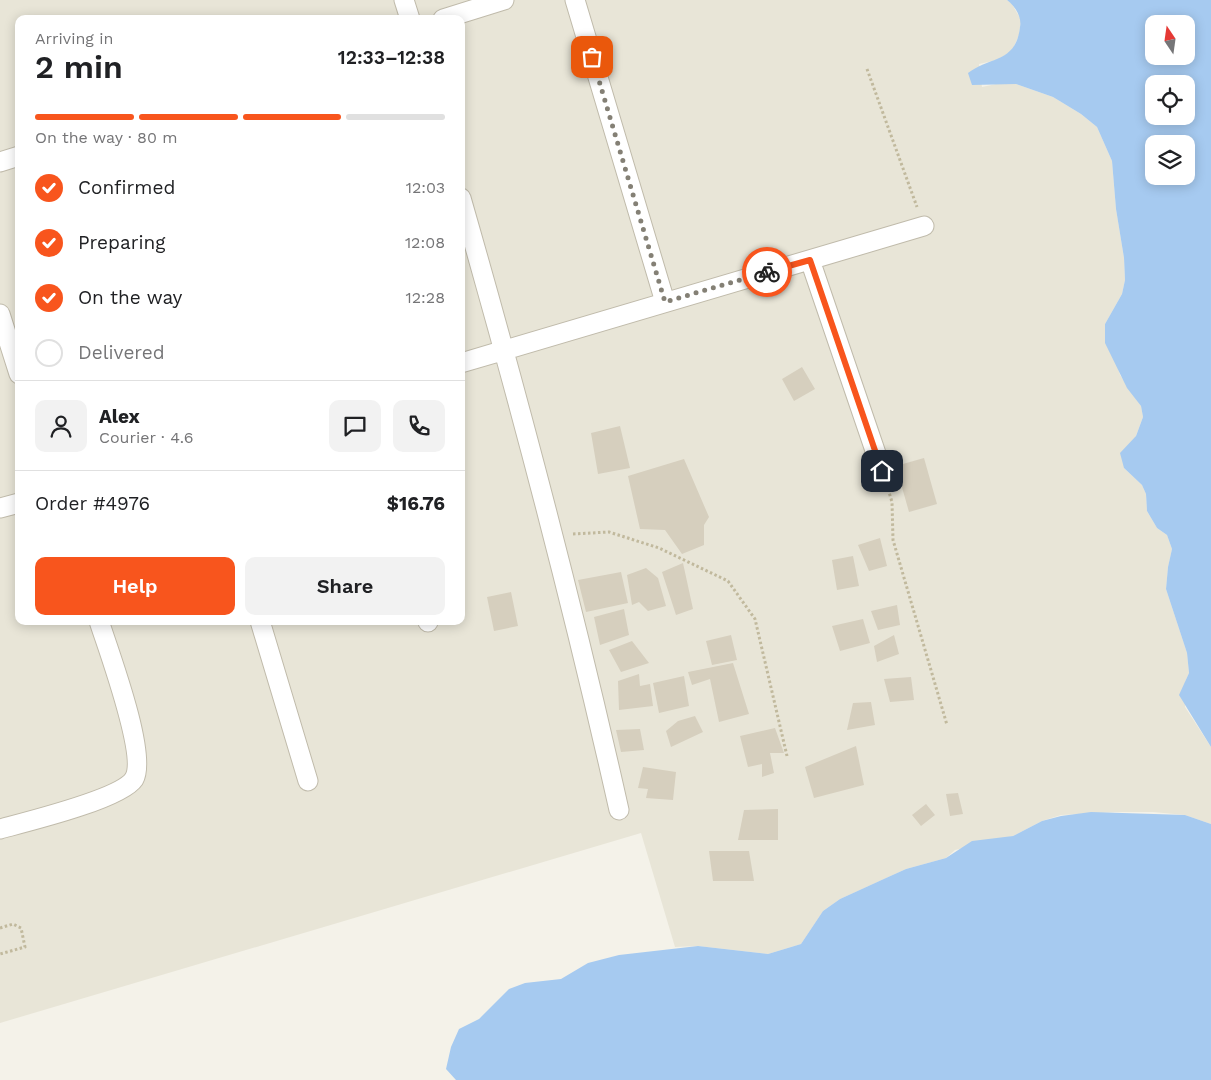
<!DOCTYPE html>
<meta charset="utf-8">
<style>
:root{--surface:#fff;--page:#f2f2f2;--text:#202124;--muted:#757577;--line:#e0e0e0;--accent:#f8551d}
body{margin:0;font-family:"Work Sans",sans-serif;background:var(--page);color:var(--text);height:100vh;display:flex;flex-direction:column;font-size:19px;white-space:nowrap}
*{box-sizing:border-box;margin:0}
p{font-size:16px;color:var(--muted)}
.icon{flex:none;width:28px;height:28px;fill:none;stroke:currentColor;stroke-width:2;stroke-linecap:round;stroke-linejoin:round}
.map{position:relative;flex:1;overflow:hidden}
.side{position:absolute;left:15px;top:15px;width:450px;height:610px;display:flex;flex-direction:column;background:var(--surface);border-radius:10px;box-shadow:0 2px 12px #0003}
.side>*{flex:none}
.needle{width:32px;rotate:347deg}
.tools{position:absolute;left:1145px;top:15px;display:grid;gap:10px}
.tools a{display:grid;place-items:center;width:50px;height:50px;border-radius:10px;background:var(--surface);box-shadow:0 2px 12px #0003;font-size:25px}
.pin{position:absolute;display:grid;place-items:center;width:42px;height:42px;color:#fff;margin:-21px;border-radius:10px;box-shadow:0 2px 8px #0006}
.courier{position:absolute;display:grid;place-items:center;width:50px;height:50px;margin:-25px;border:4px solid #f8551d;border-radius:50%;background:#fff;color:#222;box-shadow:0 1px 6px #0007}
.head em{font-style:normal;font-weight:600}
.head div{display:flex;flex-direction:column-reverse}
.head{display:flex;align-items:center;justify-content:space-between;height:85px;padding:0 20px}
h1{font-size:32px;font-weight:600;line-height:38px}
.bar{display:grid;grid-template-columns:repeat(4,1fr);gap:8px 5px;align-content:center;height:60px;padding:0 20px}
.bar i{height:6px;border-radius:4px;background:var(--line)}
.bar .selected{background:var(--accent)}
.bar p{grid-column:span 4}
.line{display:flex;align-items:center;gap:12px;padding:0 20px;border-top:1px solid var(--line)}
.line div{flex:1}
.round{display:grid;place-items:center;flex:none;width:52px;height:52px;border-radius:10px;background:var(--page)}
ol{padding:0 20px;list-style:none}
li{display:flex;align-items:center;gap:15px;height:55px}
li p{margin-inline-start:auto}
li .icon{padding:5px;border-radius:50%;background:var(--accent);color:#fff;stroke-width:4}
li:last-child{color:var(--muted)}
li i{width:28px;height:28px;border:2px solid var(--line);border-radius:50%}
.button{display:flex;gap:10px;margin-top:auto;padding:10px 20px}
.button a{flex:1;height:58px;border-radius:10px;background:var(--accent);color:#fff;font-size:20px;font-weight:600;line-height:58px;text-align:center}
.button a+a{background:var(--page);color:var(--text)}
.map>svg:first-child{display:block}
.residential{fill:#e8e5d7;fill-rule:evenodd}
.water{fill:#a6caf0;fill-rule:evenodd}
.building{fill:#d6cfbe}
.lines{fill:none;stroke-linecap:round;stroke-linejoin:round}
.minor-casing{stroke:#c0bbab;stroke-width:21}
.path{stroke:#c1b99d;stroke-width:3;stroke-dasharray:2.5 2.5;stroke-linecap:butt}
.minor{stroke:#fff;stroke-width:19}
.done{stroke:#848075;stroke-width:5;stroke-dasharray:0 9}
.route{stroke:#f8551d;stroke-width:6}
</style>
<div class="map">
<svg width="1211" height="1080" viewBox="0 0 1211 1080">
<rect width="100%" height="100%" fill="#f4f2e9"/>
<!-- residential -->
<path class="residential" d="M0,0H1007L1012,4L1021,20L1019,35L1012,51L997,60L979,64L982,87L1001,83L1016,84L1053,97L1081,114L1097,127L1112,161L1116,209L1124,258L1125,280L1122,294L1105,324L1120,375L1141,406L1143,417L1124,468L1142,485L1146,494L1147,511L1157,528L1167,535L1172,549L1168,567L1166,589L1187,653L1189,673L1185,682V707L1211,747V824L1185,815L1153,812H1115L1061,815L1042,821L1013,836L955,850L946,858L906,869L840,899L823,911L801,944L768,954L698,946L675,947L641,833L0,1023ZM19,19H461V621H19Z"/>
<!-- water -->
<path class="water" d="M1007,0H1211V747L1179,695L1189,673L1187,653L1166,589L1168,567L1172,549L1167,535L1157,528L1147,511L1146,494L1142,485L1124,468L1120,453L1136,436L1143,417L1141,406L1127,388L1105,343V324L1122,294L1125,280L1124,258L1116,209L1112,161L1097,127L1081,114L1053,97L1016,84L972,85L968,73C990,56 1016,63 1020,27C1022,17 1015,6 1007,0ZM1154,24H1186V56H1154ZM1154,84H1186V116H1154ZM1154,144H1186V176H1154Z
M1091,812L1185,815L1211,824V1080H456L446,1069L451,1047L459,1029L479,1019L509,989L525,983L561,979L588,963L619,955L698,946L768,954L801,944L823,911L840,899L886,878L906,869L946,858L972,841L1013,836L1042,821L1061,816Z"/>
<!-- building -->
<path class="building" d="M802,367L815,389L794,401L782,379Z
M620,426L630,468L598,474L591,433Z
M924,458L937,504L909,512L896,466Z
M684,459L709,517L704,525V545L682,554L665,530L640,529L628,476Z
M880,538L887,566L869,571L858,545Z
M853,556L859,586L837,590L832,560Z
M683,563L693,609L676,615L662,572Z
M646,568L658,578L666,606L648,611L639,602L632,605L627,575Z
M621,572L628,603L586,612L578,580Z
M511,592L518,626L494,631L487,597Z
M897,605L900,625L878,630L871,611Z
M624,609L629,635L600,645L594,617Z
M863,619L870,643L840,651L832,626Z
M731,635L737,660L712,665L706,641Z
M894,635L899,654L877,662L874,646Z
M632,641L649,663L621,672L609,650Z
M733,663L749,714L719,722L710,679L692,685L688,672Z
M639,674L640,686L650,684L653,706L619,710L618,681Z
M684,676L689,706L659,713L653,683Z
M911,677L914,700L890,702L884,679Z
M871,702L875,725L847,730L853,703Z
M695,716L703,732L671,747L666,731L678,721Z
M775,728L784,753H770L774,773L762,777V764L748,767L740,736Z
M640,729L644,750L621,752L616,730Z
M856,746L864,785L814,798L805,767Z
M643,767L676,772L673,800L646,798L648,789L638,788Z
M958,793L963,814L950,816L946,794Z
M926,804L935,815L921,826L912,815Z
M778,809V840H738L744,810Z
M709,851H749L754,881H713Z"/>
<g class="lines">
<!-- minor casing -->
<g class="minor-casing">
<path id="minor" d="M404,0L410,19
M575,0L665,302
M443,19L504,0
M0,162L19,156
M461,198C519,400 573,605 619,810
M810,260L882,471
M0,314L19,374
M461,363L924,226
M0,508L19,503
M260,621L308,781
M428,621V622
M0,829C26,822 121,799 134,779C148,756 108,649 99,621"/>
</g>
<!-- path -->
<path class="path" d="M867,69L917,207
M888,489L892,502L893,540L947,725
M573,534L609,532L659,548L728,581L755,619L787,756
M0,928L13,924L21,928L25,947L0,954"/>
<!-- minor -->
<use href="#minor" class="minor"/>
</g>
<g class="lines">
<!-- done -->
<path class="done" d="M592,57L665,302L767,272"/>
<!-- route -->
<path class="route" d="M767,272L810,260L882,471"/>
</g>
</svg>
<div class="tools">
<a><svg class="needle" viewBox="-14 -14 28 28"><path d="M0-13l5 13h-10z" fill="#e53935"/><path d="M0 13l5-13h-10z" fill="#757577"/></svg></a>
<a><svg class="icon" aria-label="locate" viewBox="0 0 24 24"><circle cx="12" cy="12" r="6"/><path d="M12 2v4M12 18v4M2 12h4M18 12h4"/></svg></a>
<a><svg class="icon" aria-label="layers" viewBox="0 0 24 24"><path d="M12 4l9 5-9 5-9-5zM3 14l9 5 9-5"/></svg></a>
</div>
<div class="pin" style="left:592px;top:57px;background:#ea580c"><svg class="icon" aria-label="bag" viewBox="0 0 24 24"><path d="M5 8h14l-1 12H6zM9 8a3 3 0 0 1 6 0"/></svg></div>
<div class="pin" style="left:882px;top:471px;background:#1f2937"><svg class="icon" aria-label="home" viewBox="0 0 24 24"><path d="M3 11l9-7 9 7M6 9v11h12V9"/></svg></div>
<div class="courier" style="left:767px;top:272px"><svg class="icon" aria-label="bike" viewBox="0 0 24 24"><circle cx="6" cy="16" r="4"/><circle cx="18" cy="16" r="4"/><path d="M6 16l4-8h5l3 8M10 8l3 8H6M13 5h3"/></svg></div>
<section class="side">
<div class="head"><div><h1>2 min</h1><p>Arriving in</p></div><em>12:33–12:38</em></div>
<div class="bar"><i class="selected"></i><i class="selected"></i><i class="selected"></i><i></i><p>On the way · 80 m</p></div>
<ol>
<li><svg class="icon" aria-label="check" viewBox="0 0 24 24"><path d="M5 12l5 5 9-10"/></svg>Confirmed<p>12:03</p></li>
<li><svg class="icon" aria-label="check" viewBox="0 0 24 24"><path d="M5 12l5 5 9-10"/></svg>Preparing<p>12:08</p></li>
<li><svg class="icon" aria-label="check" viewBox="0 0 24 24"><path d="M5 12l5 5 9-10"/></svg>On the way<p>12:28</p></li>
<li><i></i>Delivered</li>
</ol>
<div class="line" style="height:90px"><a class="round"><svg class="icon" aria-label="person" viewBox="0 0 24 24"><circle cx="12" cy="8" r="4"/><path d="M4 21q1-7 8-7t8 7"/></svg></a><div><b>Alex</b><p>Courier · 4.6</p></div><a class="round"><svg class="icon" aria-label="chat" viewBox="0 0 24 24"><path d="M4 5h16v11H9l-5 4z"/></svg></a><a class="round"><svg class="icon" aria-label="phone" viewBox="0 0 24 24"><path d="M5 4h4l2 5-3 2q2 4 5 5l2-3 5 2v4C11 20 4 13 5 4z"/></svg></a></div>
<div class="line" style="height:65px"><div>Order #4976</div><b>$16.76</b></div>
<div class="button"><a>Help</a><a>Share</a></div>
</section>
</div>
